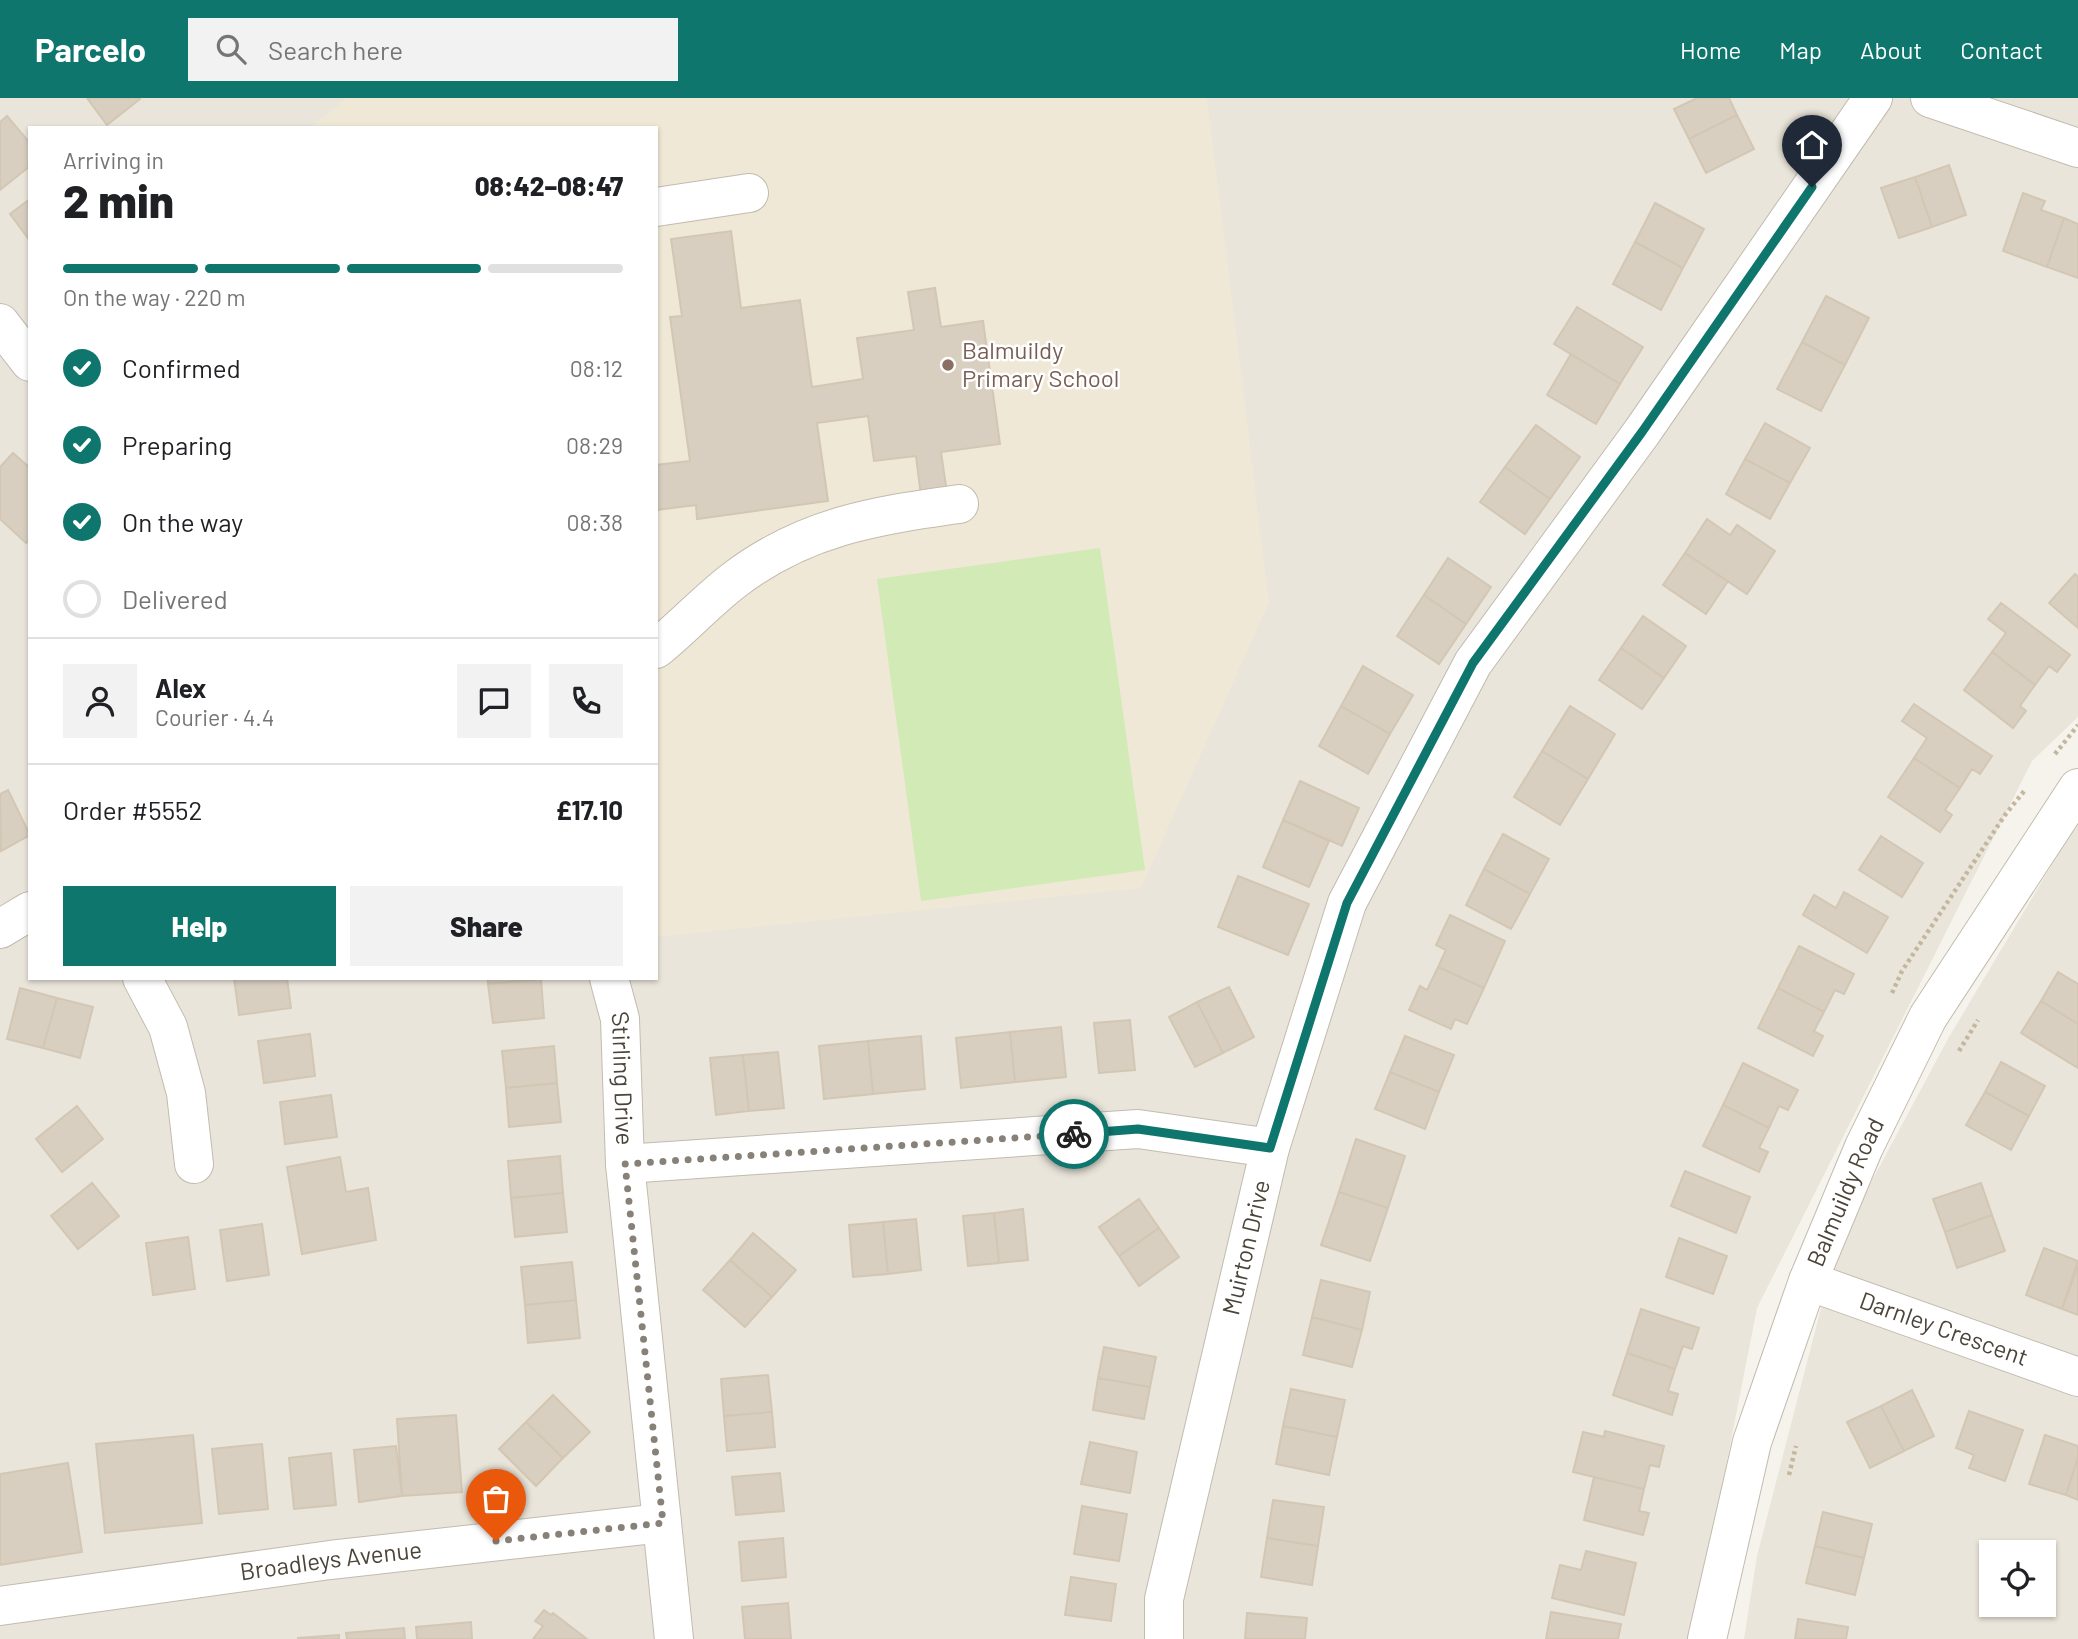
<!DOCTYPE html>
<meta charset="utf-8">
<style>
:root{--surface:#fff;--page:#f2f2f2;--text:#202124;--muted:#757577;--line:#e0e0e0;--accent:#0f766e}
body{margin:0;font-family:Barlow,sans-serif;background:var(--page);color:var(--text);height:100vh;display:flex;flex-direction:column;font-size:26px;white-space:nowrap}
*{box-sizing:border-box;margin:0}
p{font-size:23px;color:var(--muted)}
.icon{flex:none;width:38px;height:38px;fill:none;stroke:currentColor;stroke-width:2;stroke-linecap:round;stroke-linejoin:round}
.map{position:relative;flex:1;overflow:hidden}
.drawer{position:absolute;left:28px;top:28px;width:630px;height:854px;display:flex;flex-direction:column;background:var(--surface);border-radius:0px;box-shadow:0 2px 5px #0004}
.drawer>*{flex:none}
.controls{position:absolute;left:1979px;top:1442px;display:grid;gap:14px}
.controls a{display:grid;place-items:center;width:77px;height:77px;border-radius:0px;background:var(--surface);box-shadow:0 2px 5px #0004;font-size:35px}
.pin{position:absolute;display:grid;place-items:center;width:60px;height:60px;color:#fff;margin:-72px -30px;border-radius:50% 50% 50% 0;rotate:-45deg;box-shadow:0 0 7px #0007}
.pin .icon{rotate:45deg}
.courier{position:absolute;display:grid;place-items:center;width:70px;height:70px;margin:-35px;border:5px solid #0f766e;border-radius:50%;background:#fff;color:#222;box-shadow:0 2px 9px #0007}
.head em{font-style:normal;font-weight:800}
.head div{display:flex;flex-direction:column-reverse}
.head{display:flex;align-items:center;justify-content:space-between;height:119px;padding:0 35px}
h1{font-size:46px;font-weight:800;line-height:52px}
.bar{display:grid;grid-template-columns:repeat(4,1fr);gap:10px 7px;align-content:center;height:84px;padding:0 35px}
.bar i{height:9px;border-radius:5px;background:var(--line)}
.bar .current{background:var(--accent)}
.bar p{grid-column:span 4}
.line{display:flex;align-items:center;gap:18px;padding:0 35px;border-top:2px solid var(--line)}
.line div{flex:1}
.round{display:grid;place-items:center;flex:none;width:74px;height:74px;border-radius:0px;background:var(--page)}
ol{padding:0 35px;list-style:none}
li{display:flex;align-items:center;gap:21px;height:77px}
li p{margin-inline-start:auto}
li .icon{padding:7px;border-radius:50%;background:var(--accent);color:#fff;stroke-width:4}
li:last-child{color:var(--muted)}
li i{width:38px;height:38px;border:4px solid var(--line);border-radius:50%}
.cta{display:flex;gap:14px;margin-top:auto;padding:14px 35px}
.cta a{flex:1;height:80px;border-radius:0px;background:var(--accent);color:#fff;font-size:28px;font-weight:800;line-height:80px;text-align:center}
.cta a+a{background:var(--page);color:var(--text)}
header{display:flex;align-items:center;gap:42px;box-sizing:border-box;height:98px;padding:0 35px;background:var(--accent);color:#fff}
header strong{font-size:33px}
nav{display:flex;gap:38px;margin-inline-start:auto;font-size:24px}
.search{width:490px;height:63px;background:var(--page);display:flex;align-items:center;gap:18px;box-sizing:border-box;padding:0 24px;border-radius:0px;color:var(--muted);font-size:26px}
.map>svg:first-child{display:block}
.residential{fill:#eae5da;fill-rule:evenodd}
.education{fill:#efe8d6}
.green{fill:#d2eab5}
.building{fill:#d8cfc1;stroke:#d3c7b4;stroke-width:2}
.lines{fill:none;stroke-linecap:round;stroke-linejoin:round}
.minor-casing{stroke:#c2bbae;stroke-width:40}
.path{stroke:#c4b79f;stroke-width:4.5;stroke-dasharray:3.5 3.5;stroke-linecap:butt}
.minor{stroke:#fff;stroke-width:38}
.done{stroke:#878178;stroke-width:7;stroke-dasharray:0 12.6}
.route{stroke:#0f766e;stroke-width:9}
.education-dot{fill:#8d6e63;stroke:#fff;stroke-width:2.5}
.labels{text-anchor:middle;stroke-width:5;stroke-linejoin:round;paint-order:stroke}
.education-label{font-size:24px;fill:#785e54;stroke:#fff;text-anchor:start}
.street-label{font-size:24px;fill:#4b4439;stroke:#fff}
</style>
<header>
<strong>Parcelo</strong>
<div class="search"><svg class="icon" aria-label="search" viewBox="0 0 24 24"><circle cx="10" cy="10" r="6"/><path d="M15 15l6 6"/></svg>Search here</div>
<nav><a>Home</a><a>Map</a><a>About</a><a>Contact</a></nav>
</header>
<div class="map">
<svg width="2078" height="1541" viewBox="0 0 2078 1541">
<rect width="100%" height="100%" fill="#f6f3ec"/>
<!-- residential -->
<path class="residential" d="M0,0H2078V619L2032,663L1757,1210L1692,1541H0ZM30,30H656V880H30Z
M2078,723V1541H1744L1757,1458L1837,1148L1949,939ZM1992,1454H2044V1507H1992Z"/>
<!-- education -->
<path class="education" d="M347,0H1207L1269,504L1141,790L656,839V30H310Z"/>
<!-- green -->
<path class="green" d="M1100,450L1145,772L921,803L877,481Z"/>
<!-- building -->
<path class="building" d="M87,0H139L140,1L107,27Z
M1697,0H1729L1737,17L1689,41L1674,11Z
M1737,17L1754,51L1706,75L1689,41Z
M7,18L30,45V68L0,92V24Z
M1949,67L1966,117L1932,129L1915,79Z
M1915,79L1932,129L1899,140L1881,90Z
M2023,95L2045,103L2041,112L2064,120L2047,169L2003,153Z
M30,101V143L10,116Z
M1655,105L1704,131L1683,170L1635,144Z
M2064,120L2078,126V180L2047,169Z
M731,133L741,210L800,202L812,289L863,281L857,240L914,232L908,194L935,190L941,229L983,223L1000,346L941,354L947,395L921,398L916,358L874,363L868,318L817,325L828,403L697,421L696,407L656,412V367L690,363L670,219L682,218L671,141Z
M1635,144L1683,170L1661,212L1613,186Z
M1826,198L1869,220L1845,267L1802,244Z
M1577,209L1643,249L1620,286L1554,246Z
M1802,244L1845,267L1821,313L1777,291Z
M1571,256L1620,286L1596,326L1547,297Z
M1765,325L1810,350L1790,385L1745,361Z
M1536,327L1580,359L1550,401L1505,369Z
M13,355L30,370V442L26,445L0,421V369Z
M1745,361L1790,385L1770,421L1726,396Z
M1505,369L1550,401L1525,436L1480,404Z
M1707,421L1730,437L1737,427L1775,453L1747,496L1685,455Z
M1685,455L1728,483L1706,516L1663,487Z
M1448,460L1491,489L1466,526L1424,497Z
M2075,476L2078,479V530L2049,505Z
M1424,497L1466,526L1439,566L1397,538Z
M2001,505L2070,557L2057,574L2049,568L2035,587L1992,554L2006,535L1988,521Z
M1643,518L1686,548L1664,580L1621,550Z
M1621,550L1664,580L1642,611L1599,582Z
M1992,554L2035,587L2020,608L2026,613L2013,630L1964,592Z
M1363,568L1413,597L1390,636L1341,608Z
M1914,606L1992,658L1980,676L1972,671L1960,690L1914,660L1927,640L1902,623Z
M1341,608L1390,636L1368,676L1319,648Z
M1570,608L1615,636L1588,681L1542,653Z
M1542,653L1588,681L1560,727L1514,699Z
M1914,660L1960,690L1945,712L1952,717L1940,734L1888,699Z
M1300,683L1359,710L1342,748L1283,722Z
M8,692L30,737L1,753L0,696Z
M1283,722L1329,743L1309,789L1263,769Z
M1503,736L1549,761L1530,796L1484,771Z
M1881,738L1923,765L1902,799L1859,772Z
M1484,771L1530,796L1511,831L1466,807Z
M1238,778L1309,806L1288,857L1218,829Z
M1844,794L1888,819L1867,855L1803,817L1814,797L1836,810Z
M1450,817L1505,843L1484,890L1438,869L1446,852L1436,847Z
M1799,848L1854,876L1844,896L1835,892L1824,914L1778,890Z
M1438,869L1484,890L1467,926L1455,921L1451,931L1409,912L1420,888L1427,892Z
M2058,874L2078,886V926L2041,903Z
M234,880H287L291,910L239,917Z
M488,880H541V881L488,886Z
M541,881L544,920L493,925L488,886Z
M1229,889L1254,939L1223,955L1197,904Z
M20,890L57,900L43,950L7,941Z
M1778,890L1824,914L1814,933L1823,938L1813,958L1758,930Z
M57,900L93,909L80,960L43,950Z
M2041,903L2078,926V970L2021,935Z
M1197,904L1223,955L1195,969L1169,919Z
M1130,922L1135,972L1099,975L1094,925Z
M1061,929L1066,979L1015,984L1010,934Z
M1010,934L1015,984L961,990L956,940Z
M310,936L315,978L264,985L258,943Z
M921,938L925,991L873,996L868,943Z
M1405,938L1454,957L1439,994L1390,974Z
M868,943L873,996L824,1001L819,948Z
M554,948L557,985L506,990L502,953Z
M778,954L784,1010L749,1013L743,957Z
M743,957L749,1013L716,1017L710,960Z
M2001,964L2045,988L2029,1018L1985,994Z
M1743,965L1798,992L1788,1012L1779,1008L1769,1030L1723,1007Z
M1390,974L1439,994L1425,1031L1375,1011Z
M557,985L561,1024L509,1029L506,990Z
M1985,994L2029,1018L2011,1052L1966,1027Z
M331,997L337,1039L285,1046L280,1004Z
M1723,1007L1769,1030L1759,1050L1768,1054L1759,1074L1703,1048Z
M77,1008L103,1041L62,1074L36,1041Z
M1356,1041L1405,1058L1388,1110L1339,1094Z
M560,1058L563,1095L511,1100L508,1063Z
M340,1059L346,1094L368,1090L376,1142L302,1156L287,1069Z
M1685,1073L1750,1099L1736,1135L1671,1108Z
M92,1085L119,1118L78,1151L51,1118Z
M1981,1085L1992,1117L1945,1134L1933,1101Z
M1339,1094L1388,1110L1370,1163L1321,1147Z
M563,1095L567,1134L515,1139L511,1100Z
M1139,1101L1159,1130L1119,1158L1099,1129Z
M1023,1111L1028,1162L999,1165L994,1115Z
M994,1115L999,1165L968,1168L963,1118Z
M1992,1117L2005,1153L1957,1170L1945,1134Z
M916,1121L921,1172L888,1176L883,1124Z
M883,1124L888,1176L853,1179L849,1127Z
M262,1126L269,1177L227,1183L220,1132Z
M1159,1130L1179,1159L1139,1188L1119,1158Z
M753,1135L796,1172L772,1199L730,1162Z
M188,1139L195,1191L153,1197L146,1145Z
M1679,1140L1727,1158L1713,1196L1666,1179Z
M2044,1150L2078,1163L2062,1211L2026,1197Z
M730,1162L772,1199L745,1229L703,1192Z
M572,1164L576,1202L525,1207L521,1169Z
M2078,1168V1217L2062,1211Z
M1321,1182L1370,1194L1362,1232L1312,1219Z
M576,1202L580,1240L528,1245L525,1207Z
M1641,1211L1699,1230L1692,1251L1683,1248L1675,1271L1627,1255Z
M1312,1219L1362,1232L1352,1269L1303,1257Z
M1104,1249L1156,1259L1150,1289L1098,1280Z
M1627,1255L1675,1271L1668,1293L1678,1296L1672,1317L1613,1297Z
M768,1277L772,1314L724,1318L721,1281Z
M1098,1280L1150,1289L1144,1321L1093,1312Z
M1291,1291L1345,1302L1337,1339L1283,1328Z
M1912,1292L1934,1338L1904,1353L1881,1308Z
M553,1297L590,1334L563,1360L526,1324Z
M1881,1308L1904,1353L1870,1370L1847,1324Z
M1969,1313L2023,1332L2005,1383L1969,1370L1974,1357L1956,1350Z
M772,1314L775,1349L727,1353L724,1318Z
M456,1317L462,1394L402,1398L397,1321Z
M526,1324L563,1360L536,1388L499,1351Z
M1283,1328L1337,1339L1329,1377L1276,1366Z
M1605,1333L1664,1348L1659,1369L1650,1367L1644,1391L1573,1374L1583,1334L1604,1339Z
M193,1337L202,1425L105,1435L96,1346Z
M2045,1337L2078,1348V1359L2066,1397L2029,1386Z
M1090,1344L1137,1354L1130,1395L1081,1386Z
M262,1346L268,1411L219,1416L212,1351Z
M396,1348L402,1398L359,1404L354,1352Z
M331,1355L336,1407L294,1411L289,1360Z
M2078,1359V1402L2066,1397Z
M68,1365L82,1454L0,1467V1376Z
M780,1375L784,1413L736,1417L732,1379Z
M1594,1379L1644,1391L1639,1413L1649,1415L1643,1437L1584,1422Z
M1273,1402L1324,1409L1318,1448L1267,1440Z
M1082,1408L1127,1416L1119,1463L1074,1456Z
M1823,1414L1872,1426L1864,1460L1815,1448Z
M783,1440L786,1479L742,1483L739,1444Z
M1267,1440L1318,1448L1312,1487L1261,1479Z
M1815,1448L1864,1460L1855,1497L1806,1485Z
M1586,1453L1636,1465L1624,1517L1552,1500L1560,1467L1581,1472Z
M1071,1479L1116,1486L1111,1523L1065,1517Z
M788,1505L791,1541H745L742,1509Z
M544,1512L551,1517L553,1515L587,1541H533L543,1528L535,1523Z
M1551,1514L1621,1526L1618,1541H1546Z
M1247,1515L1307,1520L1305,1541H1245Z
M1798,1521L1848,1529L1846,1541H1795Z
M471,1524L472,1541H417L416,1529Z
M404,1530L405,1541H347L346,1535Z
M339,1537V1541H298V1540Z"/>
<g class="lines">
<!-- minor casing -->
<g class="minor-casing">
<g id="minor">
<path d="M1930,0L2078,50"/>
<path d="M656,109L749,95"/>
<path d="M0,225L30,264"/>
<path d="M656,551C682,530 706,504 733,483C803,429 873,418 959,406"/>
<path d="M0,831L30,813"/>
<path d="M142,880L168,929L186,995L194,1066"/>
<path id="s1" d="M609,880L620,921L625,1066L674,1541"/>
<path d="M625,1066L1138,1031L1270,1050"/>
<path id="s2" d="M1808,1183L2078,1279"/>
<path id="s3" d="M0,1508L330,1462L662,1425"/>
<path id="s4" d="M1164,1541V1501L1270,1050L1347,805L1473,565L1642,334L1873,0"/>
<path id="s5" d="M1707,1541L1752,1344L1808,1183L1864,1049L1928,919L2078,690"/>
</g>
</g>
<!-- path -->
<path class="path" d="M2055,656L2078,627
M1892,895L1902,873L2005,717L2025,692
M1959,953L1978,922
M1789,1377L1796,1348"/>
<!-- minor -->
<use href="#minor" class="minor"/>
</g>
<g class="lines">
<!-- done -->
<path class="done" d="M496,1443L663,1425L625,1066L1074,1036"/>
<!-- route -->
<path class="route" d="M1074,1036L1138,1031L1270,1050L1347,805L1473,565L1642,334L1812,89"/>
</g>
<!-- markers -->
<circle class="education-dot" cx="948" cy="267" r="7"/>
<g class="labels">
<!-- education labels -->
<g class="education-label">
<text x="962" y="261">Balmuildy<tspan x="962" dy="28">Primary School</tspan></text>
</g>
<!-- street labels -->
<g class="street-label">
<text dy="8" stroke="none"><textPath href="#s1" startOffset="102">Stirling Drive</textPath></text>
<text dy="8" stroke="none"><textPath href="#s5" startOffset="469">Balmuildy Road</textPath></text>
<text dy="8" stroke="none"><textPath href="#s4" startOffset="401">Muirton Drive</textPath></text>
<text dy="8" stroke="none"><textPath href="#s2" startOffset="144">Darnley Crescent</textPath></text>
<text dy="8" stroke="none"><textPath href="#s3" startOffset="334">Broadleys Avenue</textPath></text>
</g>
</g>
</svg>
<div class="controls">
<a><svg class="icon" aria-label="locate" viewBox="0 0 24 24"><circle cx="12" cy="12" r="6"/><path d="M12 2v4M12 18v4M2 12h4M18 12h4"/></svg></a>
</div>
<div class="pin" style="left:496px;top:1443px;background:#ea580c"><svg class="icon" aria-label="bag" viewBox="0 0 24 24"><path d="M5 8h14l-1 12H6zM9 8a3 3 0 0 1 6 0"/></svg></div>
<div class="pin" style="left:1812px;top:89px;background:#1f2937"><svg class="icon" aria-label="home" viewBox="0 0 24 24"><path d="M3 11l9-7 9 7M6 9v11h12V9"/></svg></div>
<div class="courier" style="left:1074px;top:1036px"><svg class="icon" aria-label="bike" viewBox="0 0 24 24"><circle cx="6" cy="16" r="4"/><circle cx="18" cy="16" r="4"/><path d="M6 16l4-8h5l3 8M10 8l3 8H6M13 5h3"/></svg></div>
<section class="drawer">
<div class="head"><div><h1>2 min</h1><p>Arriving in</p></div><em>08:42–08:47</em></div>
<div class="bar"><i class="current"></i><i class="current"></i><i class="current"></i><i></i><p>On the way · 220 m</p></div>
<ol>
<li><svg class="icon" aria-label="check" viewBox="0 0 24 24"><path d="M5 12l5 5 9-10"/></svg>Confirmed<p>08:12</p></li>
<li><svg class="icon" aria-label="check" viewBox="0 0 24 24"><path d="M5 12l5 5 9-10"/></svg>Preparing<p>08:29</p></li>
<li><svg class="icon" aria-label="check" viewBox="0 0 24 24"><path d="M5 12l5 5 9-10"/></svg>On the way<p>08:38</p></li>
<li><i></i>Delivered</li>
</ol>
<div class="line" style="height:126px"><a class="round"><svg class="icon" aria-label="person" viewBox="0 0 24 24"><circle cx="12" cy="8" r="4"/><path d="M4 21q1-7 8-7t8 7"/></svg></a><div><b>Alex</b><p>Courier · 4.4</p></div><a class="round"><svg class="icon" aria-label="chat" viewBox="0 0 24 24"><path d="M4 5h16v11H9l-5 4z"/></svg></a><a class="round"><svg class="icon" aria-label="phone" viewBox="0 0 24 24"><path d="M5 4h4l2 5-3 2q2 4 5 5l2-3 5 2v4C11 20 4 13 5 4z"/></svg></a></div>
<div class="line" style="height:91px"><div>Order #5552</div><b>£17.10</b></div>
<div class="cta"><a>Help</a><a>Share</a></div>
</section>
</div>
